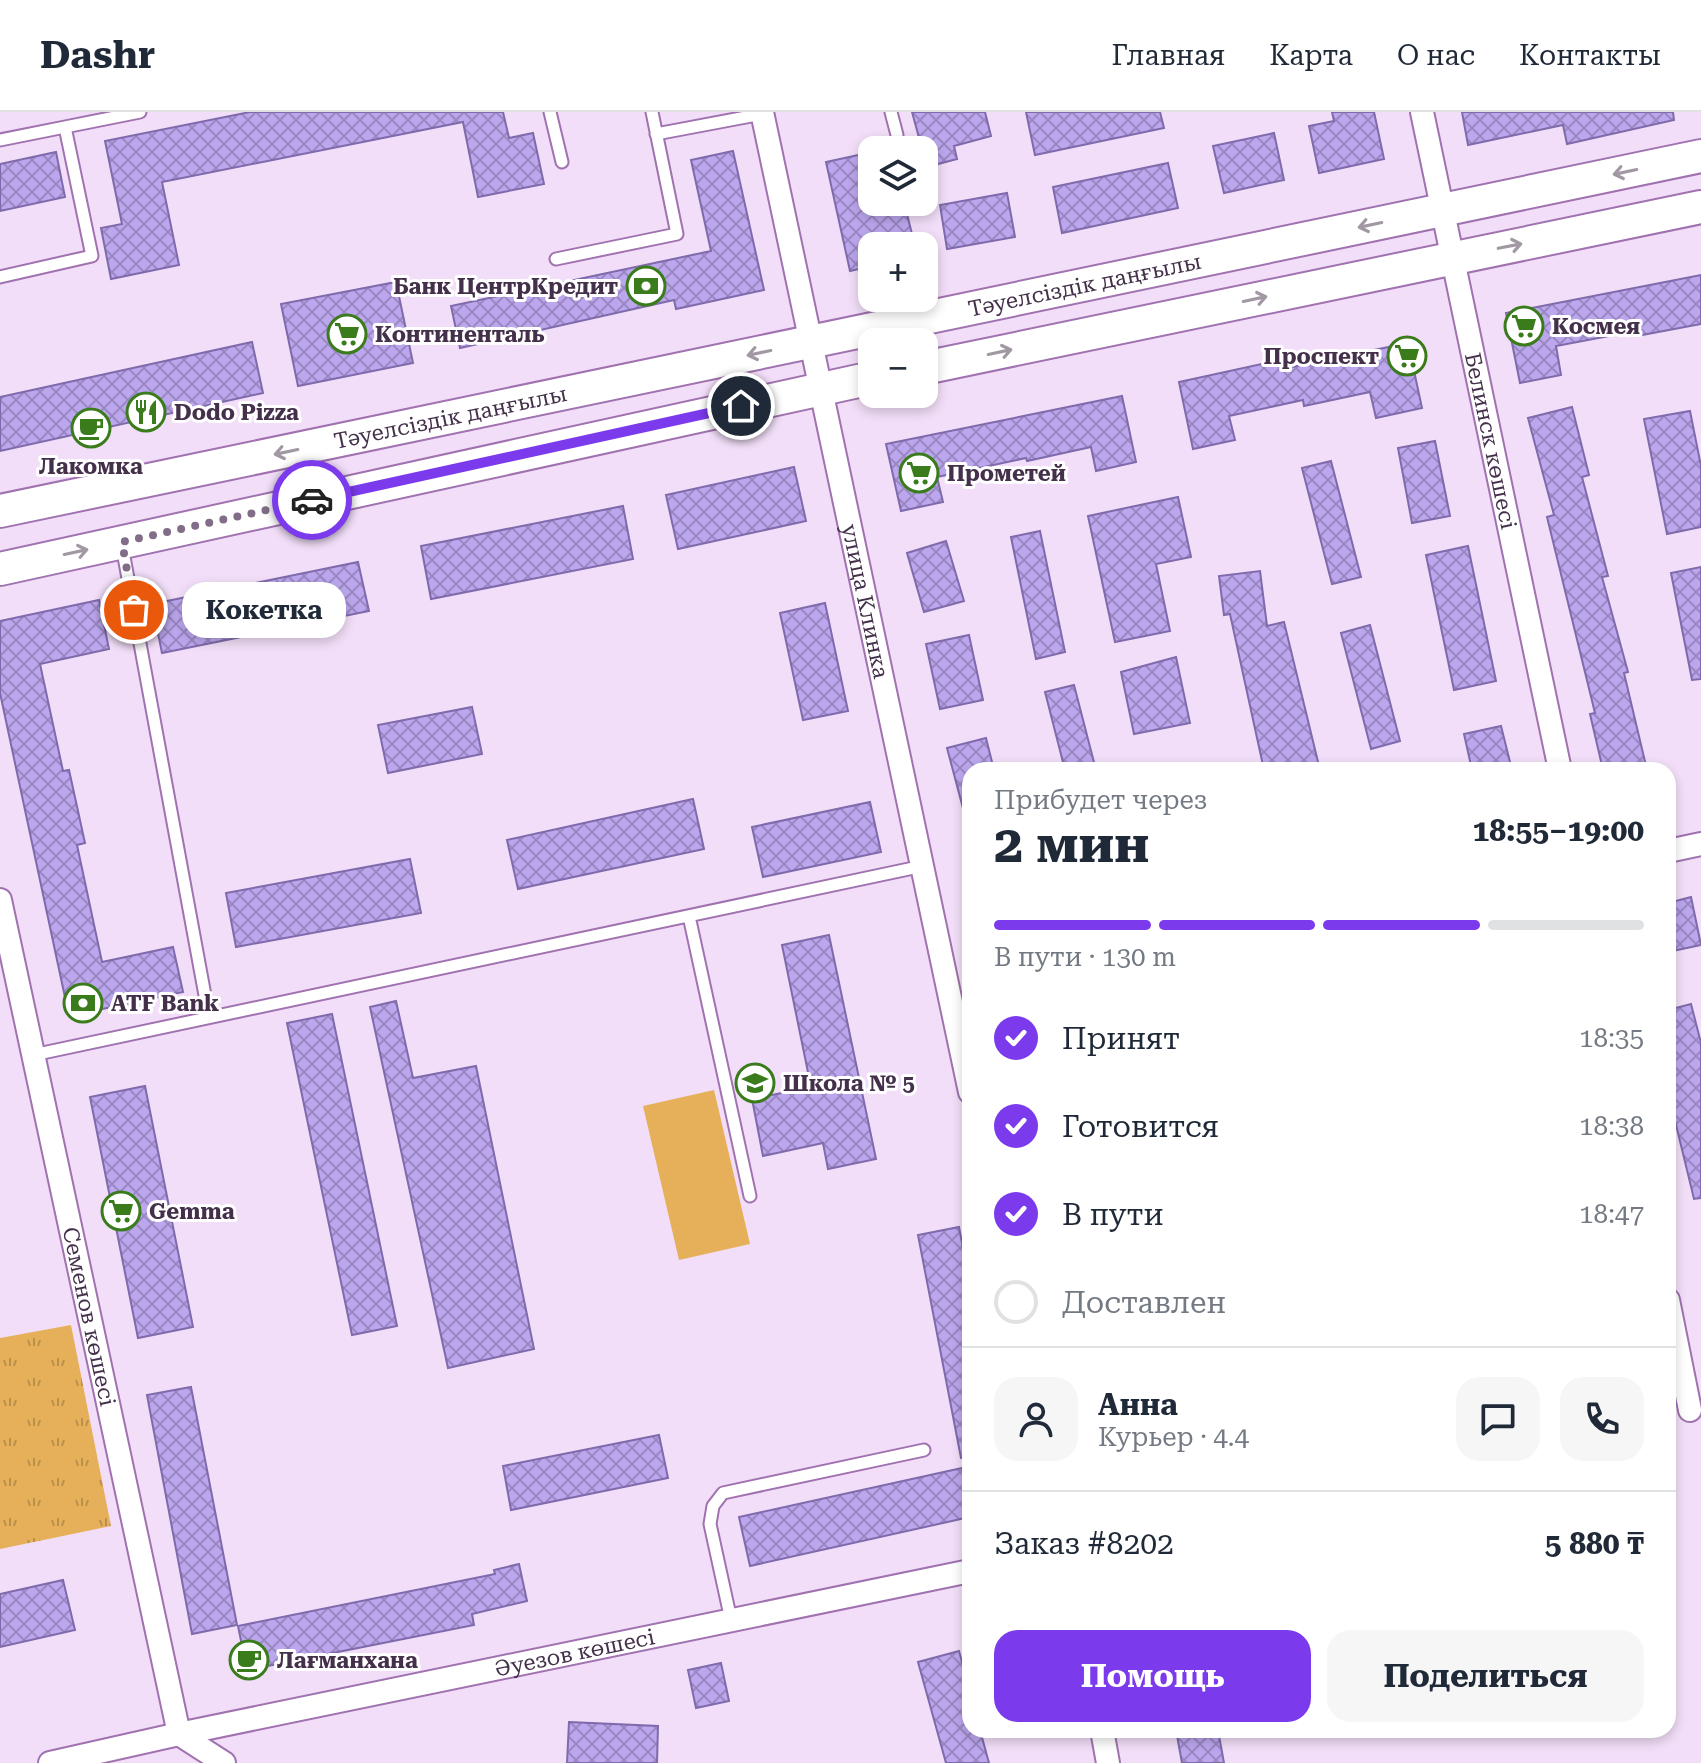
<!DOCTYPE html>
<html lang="ru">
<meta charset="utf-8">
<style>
:root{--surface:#fff;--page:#f6f6f7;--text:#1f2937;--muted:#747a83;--line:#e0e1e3;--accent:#7c3aed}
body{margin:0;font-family:"Roboto Serif",serif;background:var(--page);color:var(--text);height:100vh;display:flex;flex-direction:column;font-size:30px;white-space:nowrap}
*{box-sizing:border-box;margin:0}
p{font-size:26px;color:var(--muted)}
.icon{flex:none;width:44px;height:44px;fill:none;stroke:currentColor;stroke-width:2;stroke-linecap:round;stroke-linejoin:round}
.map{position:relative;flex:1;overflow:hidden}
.panel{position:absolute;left:962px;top:650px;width:714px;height:976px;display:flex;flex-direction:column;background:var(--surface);border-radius:24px;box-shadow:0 4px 12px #0003}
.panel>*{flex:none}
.controls{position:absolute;left:858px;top:24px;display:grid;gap:16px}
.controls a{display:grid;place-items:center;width:80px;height:80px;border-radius:16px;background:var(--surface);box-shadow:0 4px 12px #0003;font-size:40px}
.pin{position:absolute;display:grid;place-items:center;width:68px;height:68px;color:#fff;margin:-34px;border:4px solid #fff;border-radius:50%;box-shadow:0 2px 8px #0007}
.courier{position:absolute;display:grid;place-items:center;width:80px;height:80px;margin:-40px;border:6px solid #7c3aed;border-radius:50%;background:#fff;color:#222;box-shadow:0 2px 10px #0007}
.bubble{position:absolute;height:56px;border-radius:24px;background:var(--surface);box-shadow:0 4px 12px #0003;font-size:26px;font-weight:700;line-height:56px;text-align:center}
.overview em{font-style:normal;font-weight:700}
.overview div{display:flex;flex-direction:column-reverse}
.overview{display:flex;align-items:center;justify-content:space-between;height:136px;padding:0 32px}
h1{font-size:52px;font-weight:700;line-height:60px}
.bar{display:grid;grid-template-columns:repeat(4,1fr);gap:12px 8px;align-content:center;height:96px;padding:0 32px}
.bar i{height:10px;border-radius:6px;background:var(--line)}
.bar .current{background:var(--accent)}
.bar p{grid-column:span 4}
.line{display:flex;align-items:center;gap:20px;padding:0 32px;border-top:2px solid var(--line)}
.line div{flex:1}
.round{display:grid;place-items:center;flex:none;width:84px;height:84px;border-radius:24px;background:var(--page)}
ol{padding:0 32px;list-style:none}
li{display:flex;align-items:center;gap:24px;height:88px}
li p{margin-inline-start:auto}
li .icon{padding:8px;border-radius:50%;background:var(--accent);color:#fff;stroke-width:4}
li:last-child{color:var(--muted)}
li i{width:44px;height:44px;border:4px solid var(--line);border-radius:50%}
.action{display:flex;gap:16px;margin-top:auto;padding:16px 32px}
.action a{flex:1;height:92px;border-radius:24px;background:var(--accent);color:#fff;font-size:32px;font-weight:700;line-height:92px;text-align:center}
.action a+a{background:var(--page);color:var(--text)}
header{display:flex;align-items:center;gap:48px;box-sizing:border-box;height:112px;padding:0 40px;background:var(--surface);border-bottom:2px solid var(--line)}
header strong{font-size:38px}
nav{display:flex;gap:44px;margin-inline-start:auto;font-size:28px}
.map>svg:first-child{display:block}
.green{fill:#e5b059}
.park{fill:url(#park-tufts)}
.building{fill:url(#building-cross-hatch);stroke:#7f6aac;stroke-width:2}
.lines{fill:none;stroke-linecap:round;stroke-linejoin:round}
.lane-casing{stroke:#a072af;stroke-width:15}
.street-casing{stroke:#a072af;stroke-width:26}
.secondary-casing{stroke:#a072af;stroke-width:36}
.lane{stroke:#fff;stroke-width:11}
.street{stroke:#fff;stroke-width:22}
.secondary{stroke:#fff;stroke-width:32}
.oneway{stroke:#a298a4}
.done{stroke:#816d87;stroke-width:8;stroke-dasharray:0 14.4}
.route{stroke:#7c3aed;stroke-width:10}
.labels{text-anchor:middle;stroke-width:6;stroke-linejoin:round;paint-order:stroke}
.street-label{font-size:22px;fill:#44304a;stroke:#fff}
.poi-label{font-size:22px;font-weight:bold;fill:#44304a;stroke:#fff;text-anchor:start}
</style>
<header>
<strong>Dashr</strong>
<nav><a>Главная</a><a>Карта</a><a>О нас</a><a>Контакты</a></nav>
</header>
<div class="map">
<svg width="1701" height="1651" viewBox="0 0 1701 1651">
<defs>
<pattern id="park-tufts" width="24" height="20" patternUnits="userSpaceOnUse" patternTransform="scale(2)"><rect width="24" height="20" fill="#e5b059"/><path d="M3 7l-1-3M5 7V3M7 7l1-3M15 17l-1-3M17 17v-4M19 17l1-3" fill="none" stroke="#bb904c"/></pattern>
<pattern id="building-cross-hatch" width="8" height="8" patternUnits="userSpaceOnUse" patternTransform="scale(2)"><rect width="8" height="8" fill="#bca7ee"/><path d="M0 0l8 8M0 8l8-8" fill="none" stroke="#9a88c3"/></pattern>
</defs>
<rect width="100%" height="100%" fill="#f2def8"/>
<!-- green -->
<path class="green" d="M714,978L750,1132L679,1148L643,994Z"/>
<!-- park -->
<path class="park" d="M71,1213L111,1414L0,1437V1226Z"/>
<!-- building -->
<path class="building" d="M250,0H503L509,26L533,21L544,72L478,85L463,10L162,70L179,153L111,167L101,116L122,112L105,29Z
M912,0H985L991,24L954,34L957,47L927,55Z
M1026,0H1160L1164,16L1035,43Z
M1332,0H1374L1384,47L1319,61L1309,14L1334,9Z
M1462,0H1673L1674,8L1567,32L1563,13L1468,33Z
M1274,21L1284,68L1224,81L1213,34Z
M733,39L764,178L676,197L674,188L460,236L451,194L711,139L691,48Z
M56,40L65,85L0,99V52Z
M872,40V90H882L885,103L906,98L915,134H872V154L850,159L826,50Z
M1168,51L1178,96L1062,121L1053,75Z
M1007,81L1015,125L947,137L940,93Z
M1701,163V212L1642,223L1641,218L1556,234L1561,263L1520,271L1506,201Z
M396,170L413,251L298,274L281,192Z
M252,230L263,281L0,339V285Z
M1408,231L1422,296L1376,306L1370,280L1304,294L1303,288L1229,304L1235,328L1193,337L1179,270L1285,247L1287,256Z
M1122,284L1136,350L1096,359L1091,335L1027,349L1026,346L937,365L943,390L901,399L886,332Z
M1572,295L1589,363L1582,365L1608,464L1602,465L1628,560L1624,561L1647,658H1603L1590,602L1595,601L1547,405L1554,403L1528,306Z
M1690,299L1701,354V415L1667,422L1644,307Z
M1435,329L1450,404L1412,411L1398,336Z
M1331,349L1361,465L1332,472L1302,356Z
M794,355L806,409L678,437L666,383Z
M1178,385L1191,445L1156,452L1170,519L1115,530L1088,404Z
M623,394L633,447L431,487L421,434Z
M1040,419L1065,540L1036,547L1011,425Z
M946,429L964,489L924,500L907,441Z
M1468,434L1496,569L1454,578L1426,443Z
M358,450L369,499L162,541L152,492Z
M1701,455V567L1692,568L1671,461Z
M1260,459L1267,514L1284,510L1320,658H1264L1230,502L1224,503L1219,464Z
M99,488L109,537L40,552L63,659L69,658L85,731L77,733L102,850L173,835L183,880L69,904L0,581V509Z
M825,491L848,599L803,608L780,501Z
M1370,513L1400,629L1371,637L1341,521Z
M969,523L983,588L940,597L926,532Z
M1176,545L1190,611L1134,622L1121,560Z
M1074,573L1096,658H1065L1045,580Z
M472,595L482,642L388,661L378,613Z
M1501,614L1512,658H1472L1464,622Z
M986,626L994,658H970V699L964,700L947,636Z
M693,687L704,737L518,777L507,728Z
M870,690L881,740L763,765L752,715Z
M410,747L421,801L236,835L226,781Z
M1691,785L1701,833L1668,840V791Z
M829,823L876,1047L828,1057L823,1031L763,1044L752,987L811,975L782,833Z
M396,889L413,966L476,954L534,1237L448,1256L370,895Z
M1691,892L1701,931V1086L1694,1087L1668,980V898Z
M332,902L397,1214L352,1223L287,911Z
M145,974L193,1215L138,1226L90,985Z
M959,1115L970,1173V1345L961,1346L918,1123Z
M191,1275L237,1513L192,1522L147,1283Z
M659,1323L668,1366L511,1398L503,1354Z
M962,1356L970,1392V1405L750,1454L739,1405Z
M519,1452L527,1489L472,1502L474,1513L247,1558L238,1514L495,1462L494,1458Z
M63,1468L75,1518L0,1535V1482Z
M959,1539L970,1579V1618H980L989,1651H946L918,1550Z
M721,1551L729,1589L696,1596L688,1558Z
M569,1610L658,1614L657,1651H567Z
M1176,1618H1218L1224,1651H1182Z"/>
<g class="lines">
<!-- lane casing -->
<g class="lane-casing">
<path id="lane" d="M550,0L562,50
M891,0L897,23
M656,22L762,2
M0,28L65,15
M556,147L677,122L652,0
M0,165L92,144L65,15L140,0
M122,434L209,905
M689,804L750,1084
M33,943L923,754
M731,1508L710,1412L713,1394L723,1381L924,1338"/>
</g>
<!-- street casing -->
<g class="street-casing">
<g id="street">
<path id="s1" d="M762,0L970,980"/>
<path id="s2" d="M1422,0L1560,658"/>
<path d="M1668,739L1701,732"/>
<path id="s3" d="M0,788L179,1622"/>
<path d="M1668,1188L1690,1298"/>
<path d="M1102,1618L1108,1651"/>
<path d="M179,1622L224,1651"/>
<path id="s4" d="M50,1651L179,1622L970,1459"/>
</g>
</g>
<!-- secondary casing -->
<g class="secondary-casing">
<g id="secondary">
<path d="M924,256L1701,95"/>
<path id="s5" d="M0,399L1701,44"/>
<path d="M0,457L872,266"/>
</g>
</g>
<!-- lane -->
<use href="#lane" class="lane"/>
<!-- street -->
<use href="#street" class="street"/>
<!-- secondary -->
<use href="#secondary" class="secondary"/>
</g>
<!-- one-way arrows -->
<defs><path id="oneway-shaft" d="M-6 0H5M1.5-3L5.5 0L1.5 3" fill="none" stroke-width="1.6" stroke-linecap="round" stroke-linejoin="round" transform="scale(2)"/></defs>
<g class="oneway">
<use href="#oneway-shaft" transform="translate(1625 60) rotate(168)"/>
<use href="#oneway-shaft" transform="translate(1370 113) rotate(168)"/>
<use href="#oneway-shaft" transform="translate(1510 134) rotate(-11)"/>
<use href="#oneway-shaft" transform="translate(1255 187) rotate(-12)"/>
<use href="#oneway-shaft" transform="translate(1000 240) rotate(-12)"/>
<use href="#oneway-shaft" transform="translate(759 241) rotate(168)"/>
<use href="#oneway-shaft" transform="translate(286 340) rotate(168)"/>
<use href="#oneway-shaft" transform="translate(76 440) rotate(-12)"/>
</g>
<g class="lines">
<!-- done -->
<path class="done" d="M134,498L122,430L312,388"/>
<!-- route -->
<path class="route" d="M312,388L741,294"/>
</g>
<!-- icons -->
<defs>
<g id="bank-ring" transform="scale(2)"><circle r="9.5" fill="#fff" stroke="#3a7c1c" stroke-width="1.5"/><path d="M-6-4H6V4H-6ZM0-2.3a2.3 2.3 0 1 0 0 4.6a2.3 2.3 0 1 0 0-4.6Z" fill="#3a7c1c"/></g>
<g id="supermarket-ring" transform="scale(2)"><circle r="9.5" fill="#fff" stroke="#3a7c1c" stroke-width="1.5"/><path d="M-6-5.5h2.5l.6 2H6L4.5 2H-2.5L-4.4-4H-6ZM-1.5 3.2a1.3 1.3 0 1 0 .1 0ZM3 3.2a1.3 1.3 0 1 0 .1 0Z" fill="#3a7c1c"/></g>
<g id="restaurant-ring" transform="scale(2)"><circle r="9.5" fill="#fff" stroke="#3a7c1c" stroke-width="1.5"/><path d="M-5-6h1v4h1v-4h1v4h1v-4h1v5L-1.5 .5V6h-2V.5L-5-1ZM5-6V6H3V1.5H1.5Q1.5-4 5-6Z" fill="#3a7c1c"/></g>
<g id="cafe-ring" transform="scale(2)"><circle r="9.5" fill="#fff" stroke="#3a7c1c" stroke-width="1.5"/><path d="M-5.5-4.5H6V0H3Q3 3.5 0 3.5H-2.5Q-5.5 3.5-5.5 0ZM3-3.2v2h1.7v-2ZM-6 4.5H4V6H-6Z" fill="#3a7c1c"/></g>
<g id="school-ring" transform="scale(2)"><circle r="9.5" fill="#fff" stroke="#3a7c1c" stroke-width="1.5"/><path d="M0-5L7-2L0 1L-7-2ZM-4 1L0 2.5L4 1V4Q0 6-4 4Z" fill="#3a7c1c"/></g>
</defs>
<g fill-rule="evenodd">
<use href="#bank-ring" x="646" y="174"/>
<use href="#supermarket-ring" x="1524" y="214"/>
<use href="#supermarket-ring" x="347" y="222"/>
<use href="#supermarket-ring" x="1407" y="244"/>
<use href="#restaurant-ring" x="146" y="300"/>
<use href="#cafe-ring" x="91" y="316"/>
<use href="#supermarket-ring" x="919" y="361"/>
<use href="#bank-ring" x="83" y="891"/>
<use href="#school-ring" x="755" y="971"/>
<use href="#supermarket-ring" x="121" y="1099"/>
<use href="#cafe-ring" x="249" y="1548"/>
</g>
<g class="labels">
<!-- street labels -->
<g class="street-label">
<text dy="8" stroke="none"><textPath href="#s5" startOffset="1108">Тәуелсіздік даңғылы</textPath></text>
<text dy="8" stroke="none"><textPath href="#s5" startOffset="460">Тәуелсіздік даңғылы</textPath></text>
<text dy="8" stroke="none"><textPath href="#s2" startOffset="336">Белинск көшесі</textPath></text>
<text dy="8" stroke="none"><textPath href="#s1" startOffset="500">улица Клинка</textPath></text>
<text dy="8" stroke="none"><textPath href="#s3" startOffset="426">Семенов көшесі</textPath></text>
<text dy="8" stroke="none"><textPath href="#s4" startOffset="536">Әуезов көшесі</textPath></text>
</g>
<!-- poi labels -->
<g class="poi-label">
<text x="618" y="182" text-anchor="end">Банк ЦентрКредит</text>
<text x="1552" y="222">Космея</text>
<text x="375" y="230">Континенталь</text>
<text x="1379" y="252" text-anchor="end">Проспект</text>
<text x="174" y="308">Dodo Pizza</text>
<text x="91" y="362" text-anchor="middle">Лакомка</text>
<text x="947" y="369">Прометей</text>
<text x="111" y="899">ATF Bank</text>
<text x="783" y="979">Школа № 5</text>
<text x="149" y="1107">Gemma</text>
<text x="277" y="1556">Лағманхана</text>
</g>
</g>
</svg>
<div class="controls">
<a><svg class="icon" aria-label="layers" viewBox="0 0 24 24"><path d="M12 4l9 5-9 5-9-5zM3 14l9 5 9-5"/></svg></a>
<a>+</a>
<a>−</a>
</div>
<div class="pin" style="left:134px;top:498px;background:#ea580c"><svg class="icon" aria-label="bag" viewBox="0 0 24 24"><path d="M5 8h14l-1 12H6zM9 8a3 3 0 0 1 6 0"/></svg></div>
<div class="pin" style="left:741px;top:294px;background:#1f2937"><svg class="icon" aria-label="home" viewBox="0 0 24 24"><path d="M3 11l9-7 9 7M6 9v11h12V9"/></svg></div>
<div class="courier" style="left:312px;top:388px"><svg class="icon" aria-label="car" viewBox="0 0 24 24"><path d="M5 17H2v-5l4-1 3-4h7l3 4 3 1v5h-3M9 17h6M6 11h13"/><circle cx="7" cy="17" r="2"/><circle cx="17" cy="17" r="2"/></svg></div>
<div class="bubble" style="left:182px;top:470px;width:164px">Кокетка</div>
<section class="panel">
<div class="overview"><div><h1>2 мин</h1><p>Прибудет через</p></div><em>18:55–19:00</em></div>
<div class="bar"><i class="current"></i><i class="current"></i><i class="current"></i><i></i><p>В пути · 130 m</p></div>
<ol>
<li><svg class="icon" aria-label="check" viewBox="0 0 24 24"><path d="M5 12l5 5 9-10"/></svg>Принят<p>18:35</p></li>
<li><svg class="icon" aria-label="check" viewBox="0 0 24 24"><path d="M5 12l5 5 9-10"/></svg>Готовится<p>18:38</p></li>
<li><svg class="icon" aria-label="check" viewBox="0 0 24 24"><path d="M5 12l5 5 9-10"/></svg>В пути<p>18:47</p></li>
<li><i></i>Доставлен</li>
</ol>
<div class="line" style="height:144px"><a class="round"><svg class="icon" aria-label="person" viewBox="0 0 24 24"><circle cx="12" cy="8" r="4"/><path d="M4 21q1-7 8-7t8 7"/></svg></a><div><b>Анна</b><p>Курьер · 4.4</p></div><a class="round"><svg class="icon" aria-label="chat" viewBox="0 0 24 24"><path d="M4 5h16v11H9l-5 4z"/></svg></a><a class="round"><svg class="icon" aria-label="phone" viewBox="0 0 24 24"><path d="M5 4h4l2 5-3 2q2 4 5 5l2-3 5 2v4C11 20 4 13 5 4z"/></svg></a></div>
<div class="line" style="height:104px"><div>Заказ #8202</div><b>5 880 ₸</b></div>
<div class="action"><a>Помощь</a><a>Поделиться</a></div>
</section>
</div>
